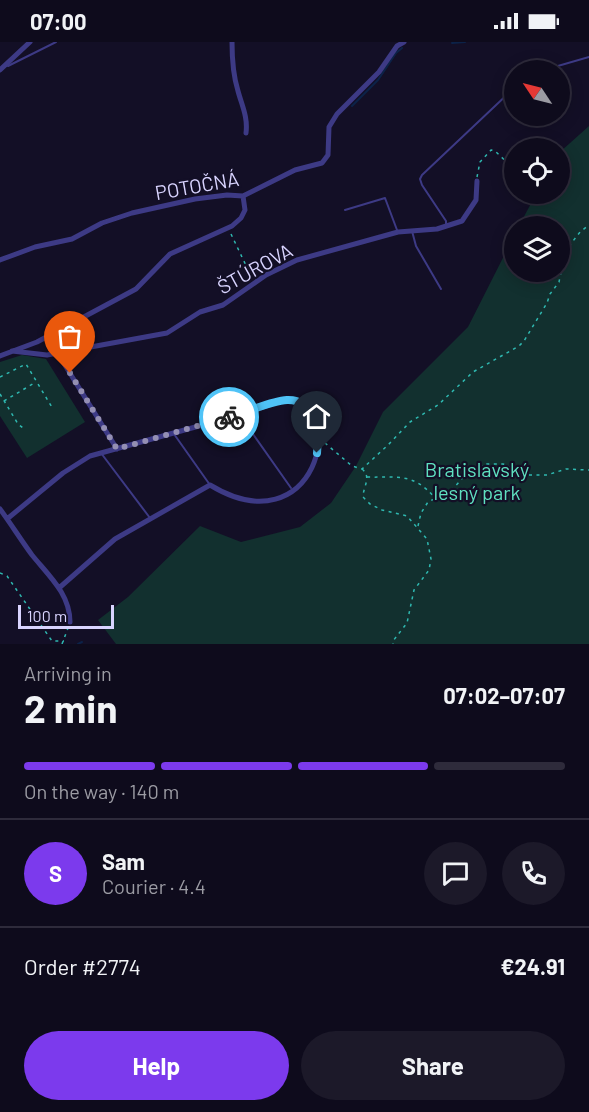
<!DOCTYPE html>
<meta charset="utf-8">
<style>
:root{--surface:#0e0b1c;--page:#1c1929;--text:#f1f3f6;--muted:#9b9ba3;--line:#2e2b3b;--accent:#7c3aed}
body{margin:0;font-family:Barlow,sans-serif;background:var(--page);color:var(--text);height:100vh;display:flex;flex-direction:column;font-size:22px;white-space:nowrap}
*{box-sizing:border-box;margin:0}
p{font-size:20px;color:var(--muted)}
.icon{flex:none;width:33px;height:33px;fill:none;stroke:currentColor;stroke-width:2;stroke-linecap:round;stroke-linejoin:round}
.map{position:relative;height:602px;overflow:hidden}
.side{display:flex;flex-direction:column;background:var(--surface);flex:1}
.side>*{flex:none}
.needle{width:39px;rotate:305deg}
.controls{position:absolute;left:504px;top:18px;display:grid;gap:12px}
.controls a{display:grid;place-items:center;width:66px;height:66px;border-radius:50%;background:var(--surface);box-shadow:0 3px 15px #0003,0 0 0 2px var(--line);font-size:30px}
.scale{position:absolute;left:18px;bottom:15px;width:96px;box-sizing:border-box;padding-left:6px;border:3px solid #d9d4ff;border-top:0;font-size:16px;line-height:21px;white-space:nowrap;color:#d9d4ff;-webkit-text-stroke:4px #130f26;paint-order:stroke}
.pin{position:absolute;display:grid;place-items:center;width:51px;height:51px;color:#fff;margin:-62px -26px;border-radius:50% 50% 50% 0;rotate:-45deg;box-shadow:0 0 6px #0007}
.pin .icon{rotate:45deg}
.courier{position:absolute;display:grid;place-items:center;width:60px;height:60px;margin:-30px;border:4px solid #4fc3f7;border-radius:50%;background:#fff;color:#222;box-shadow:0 2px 8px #0007}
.summary em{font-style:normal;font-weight:700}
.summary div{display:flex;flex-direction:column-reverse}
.summary{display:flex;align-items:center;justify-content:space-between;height:102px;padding:0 24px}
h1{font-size:39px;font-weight:700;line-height:45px}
.bar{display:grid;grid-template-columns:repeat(4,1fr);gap:9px 6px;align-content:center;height:72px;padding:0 24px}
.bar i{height:8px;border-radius:4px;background:var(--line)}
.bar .active{background:var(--accent)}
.bar p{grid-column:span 4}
.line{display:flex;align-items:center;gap:15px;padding:0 24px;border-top:2px solid var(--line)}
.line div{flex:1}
.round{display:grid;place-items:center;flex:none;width:63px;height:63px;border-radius:32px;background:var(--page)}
.cta{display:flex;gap:12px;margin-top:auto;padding:12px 24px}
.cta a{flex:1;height:69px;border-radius:36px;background:var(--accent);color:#fff;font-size:24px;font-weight:700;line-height:69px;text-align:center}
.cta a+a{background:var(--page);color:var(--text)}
.status{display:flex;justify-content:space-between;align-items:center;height:42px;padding:0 30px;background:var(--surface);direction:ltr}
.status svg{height:16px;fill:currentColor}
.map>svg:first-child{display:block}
.green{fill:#12302f}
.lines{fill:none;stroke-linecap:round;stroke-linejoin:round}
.stream{stroke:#0c2248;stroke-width:2}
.path{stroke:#2fb8b0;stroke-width:1.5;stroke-dasharray:3 4.5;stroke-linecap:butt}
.lane{stroke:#3d3a85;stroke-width:2}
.street{stroke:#3d3a85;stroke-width:5}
.done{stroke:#948fb3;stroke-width:6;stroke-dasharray:0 10.8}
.route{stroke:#4fc3f7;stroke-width:8}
.labels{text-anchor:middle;stroke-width:4.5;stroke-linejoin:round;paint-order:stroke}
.street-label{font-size:20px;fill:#d9d4ff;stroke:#130f26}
.park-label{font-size:20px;fill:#5fe0c0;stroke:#130f26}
</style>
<div class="status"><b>07:00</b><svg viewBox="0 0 49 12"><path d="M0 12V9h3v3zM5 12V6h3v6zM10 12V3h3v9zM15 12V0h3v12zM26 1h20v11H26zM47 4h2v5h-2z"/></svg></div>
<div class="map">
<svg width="589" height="602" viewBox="0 0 589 602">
<rect width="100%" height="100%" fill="#130f26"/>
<!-- green -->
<path class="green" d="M589,84V602H116L98,578L128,555L200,484L241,500L300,485L331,461L356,424L383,370L468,285L514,194V230H560V184H519L536,152H560V110Z
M22,313L46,317L85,380L27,416L0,374V320Z"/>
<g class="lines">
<!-- stream -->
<path class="stream" d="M452,1L465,0
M352,64L378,38L396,11L402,6
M78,602L82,600"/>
<!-- path -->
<path class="path" d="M477,135L480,120L491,108L495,109L514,127
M231,192L252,236
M0,335L26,322L53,367
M0,352L18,382L23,386
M4,359L36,340
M325,401L352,424L362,427L388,403L410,380L438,363L473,330L519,304L524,299L547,261L550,252L559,240L564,215L570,203L580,190L589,183
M362,427C372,435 363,445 363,455L370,462L382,468L407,474L427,497L431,517L429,528L414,548L407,581L393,599V602
M367,435C397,436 413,430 435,456
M418,484L421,471L428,460L451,449L467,431L484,422H503L528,433H547L566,427L589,428
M0,531L7,534L52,599H64
M62,602L68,586"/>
<!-- lane -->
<path class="lane" d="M8,24L56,0
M544,28L589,15
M345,168L385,156L397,188
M446,184V179L422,143L420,137L422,133L514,46
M412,189L416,204L441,247
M241,375L291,446
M174,392L210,443
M101,411L150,476"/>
<!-- street -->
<path class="street" d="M232,0C232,16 233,33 238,49C242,64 248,75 246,91
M0,28L30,0
M0,218L35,205L72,197L102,181L132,171L195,157L227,153L243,154L295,128L322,121L328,113L329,85L337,72L379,30L397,4L404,0
M12,309L47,313L167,291L200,270L223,263L266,233L297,218L398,190L437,187L462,179L476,158L477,139
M58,312L117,407
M0,314L37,300L136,247L170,212L232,184L241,176L245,168L243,154
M0,467C11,482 21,498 32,513C49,534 70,552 70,580
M7,477L63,431L90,414L239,373L284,358C352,361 315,507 210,443L115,497L59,546"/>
</g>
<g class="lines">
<!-- done -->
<path class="done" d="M70,331L117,407L229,375"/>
<!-- route -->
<path class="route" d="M229,375C246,371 270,359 287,358C315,357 319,390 317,411"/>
</g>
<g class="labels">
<!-- street labels -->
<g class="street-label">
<text transform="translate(197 144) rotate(-10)" y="7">POTOČNÁ</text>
<text transform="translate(255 227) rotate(-29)" y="7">ŠTÚROVA</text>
</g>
<!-- park labels -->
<g class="park-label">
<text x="477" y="435">Bratislavský<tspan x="477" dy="23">lesný park</tspan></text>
</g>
</g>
</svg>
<div class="controls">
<a><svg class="needle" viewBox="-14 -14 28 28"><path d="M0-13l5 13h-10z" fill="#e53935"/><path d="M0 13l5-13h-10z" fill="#9b9ba3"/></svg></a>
<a><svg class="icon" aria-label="locate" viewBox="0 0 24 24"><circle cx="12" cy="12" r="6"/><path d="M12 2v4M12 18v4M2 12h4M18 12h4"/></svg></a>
<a><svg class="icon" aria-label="layers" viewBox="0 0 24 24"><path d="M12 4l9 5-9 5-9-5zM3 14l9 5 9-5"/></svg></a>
</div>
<div class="scale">100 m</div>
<div class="pin" style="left:70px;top:331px;background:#ea580c"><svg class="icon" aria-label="bag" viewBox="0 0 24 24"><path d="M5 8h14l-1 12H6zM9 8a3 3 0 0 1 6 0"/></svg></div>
<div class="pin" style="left:317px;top:411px;background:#1f2937"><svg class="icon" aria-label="home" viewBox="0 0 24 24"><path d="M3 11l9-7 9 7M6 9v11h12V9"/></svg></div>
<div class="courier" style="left:229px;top:375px"><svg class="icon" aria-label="bike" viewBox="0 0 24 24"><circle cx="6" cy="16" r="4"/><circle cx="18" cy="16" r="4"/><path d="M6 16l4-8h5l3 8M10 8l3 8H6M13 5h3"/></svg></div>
</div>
<section class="side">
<div class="summary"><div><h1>2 min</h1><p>Arriving in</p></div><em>07:02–07:07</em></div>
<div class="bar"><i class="active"></i><i class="active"></i><i class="active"></i><i></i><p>On the way · 140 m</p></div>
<div class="line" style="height:108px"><b class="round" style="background:var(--accent);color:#fff">S</b><div><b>Sam</b><p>Courier · 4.4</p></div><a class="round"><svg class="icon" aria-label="chat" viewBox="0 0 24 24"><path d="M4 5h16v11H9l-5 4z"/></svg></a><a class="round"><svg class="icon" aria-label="phone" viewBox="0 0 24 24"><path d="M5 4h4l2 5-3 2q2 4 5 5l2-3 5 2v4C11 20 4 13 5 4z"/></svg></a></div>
<div class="line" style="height:78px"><div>Order #2774</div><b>€24.91</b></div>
<div class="cta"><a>Help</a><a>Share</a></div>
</section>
